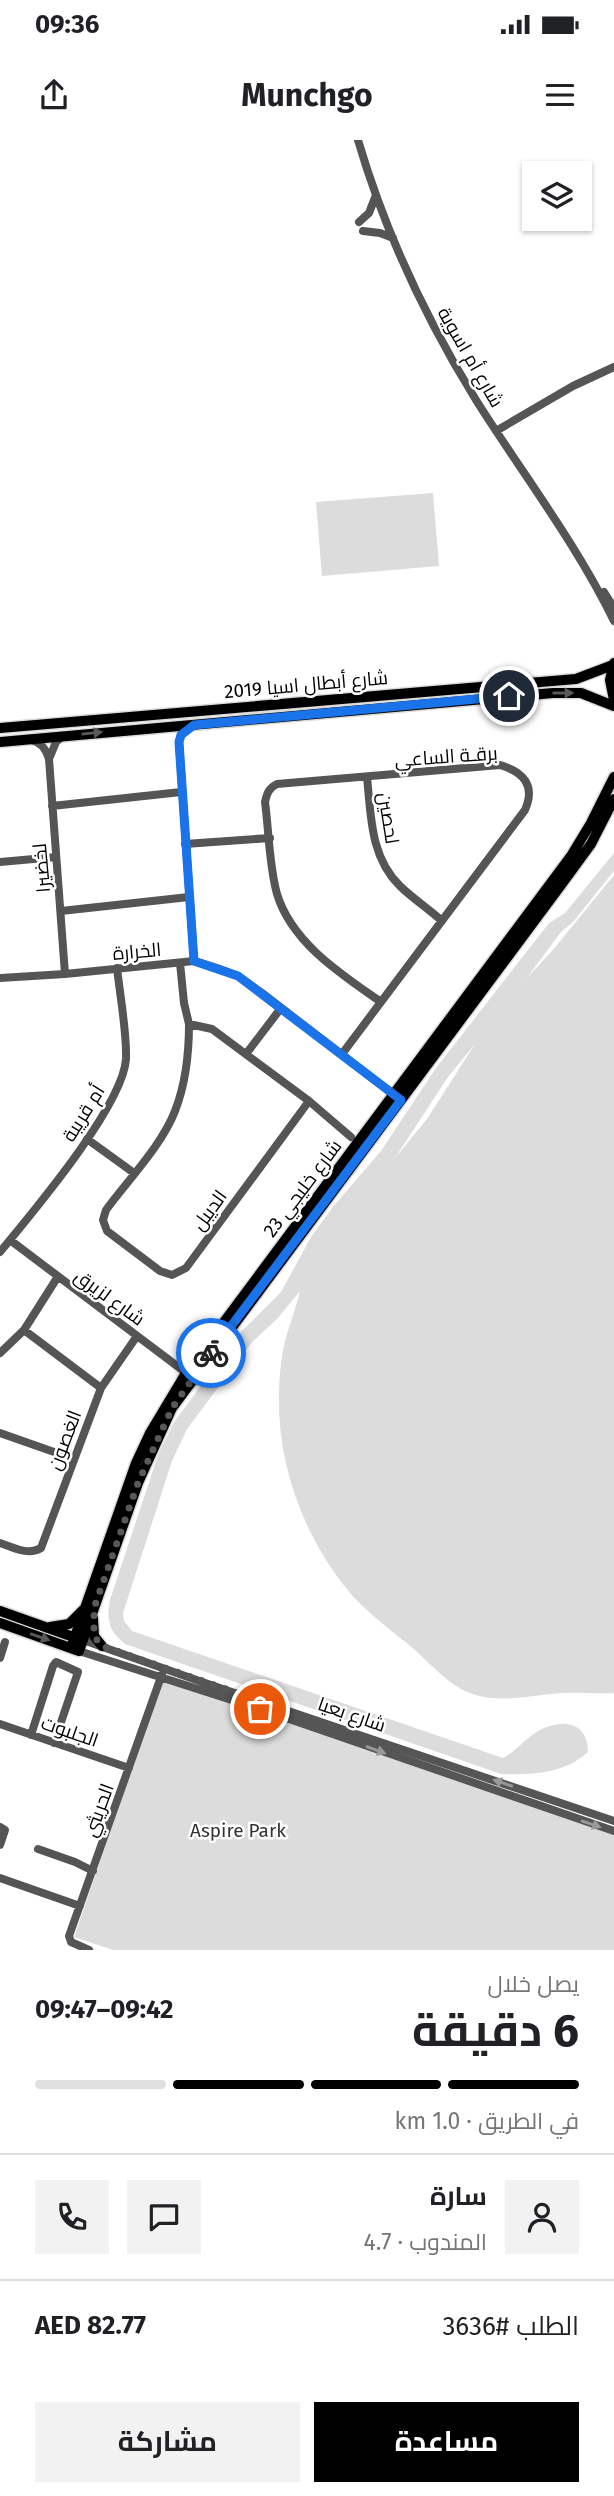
<!DOCTYPE html>
<html lang="ar">
<meta charset="utf-8">
<style>
:root{--surface:#fff;--page:#f2f2f2;--text:#202124;--muted:#757577;--line:#e0e0e0;--accent:#000}
body{margin:0;font-family:"Fira Sans",Cairo,sans-serif;background:var(--page);color:var(--text);direction:rtl;height:100vh;display:flex;flex-direction:column;font-size:26px;white-space:nowrap}
*{box-sizing:border-box;margin:0}
p{font-size:23px;color:var(--muted)}
.icon{flex:none;width:38px;height:38px;fill:none;stroke:currentColor;stroke-width:2;stroke-linecap:round;stroke-linejoin:round}
.map{position:relative;height:1810px;overflow:hidden;direction:ltr}
.panel{display:flex;flex-direction:column;background:var(--surface);flex:1}
.panel>*{flex:none}
.buttons{position:absolute;left:522px;top:21px;display:grid;gap:14px}
.buttons a{display:grid;place-items:center;width:70px;height:70px;border-radius:0px;background:var(--surface);box-shadow:0 2px 5px #0004;font-size:35px}
.pin{position:absolute;display:grid;place-items:center;width:60px;height:60px;color:#fff;margin:-30px;border:4px solid #fff;border-radius:50%;box-shadow:0 2px 7px #0007}
.courier{position:absolute;display:grid;place-items:center;width:70px;height:70px;margin:-35px;border:5px solid #1a73e8;border-radius:50%;background:#fff;color:#222;box-shadow:0 2px 9px #0007}
.headline em{font-style:normal;font-weight:700}
.headline div{display:flex;flex-direction:column-reverse}
.headline{display:flex;align-items:center;justify-content:space-between;height:119px;padding:0 35px}
h1{font-size:46px;font-weight:700;line-height:52px}
.bar{display:grid;grid-template-columns:repeat(4,1fr);gap:10px 7px;align-content:center;height:84px;padding:0 35px}
.bar i{height:9px;border-radius:5px;background:var(--line)}
.bar .selected{background:var(--accent)}
.bar p{grid-column:span 4}
.line{display:flex;align-items:center;gap:18px;padding:0 35px;border-top:2px solid var(--line)}
.line div{flex:1}
.round{display:grid;place-items:center;flex:none;width:74px;height:74px;border-radius:0px;background:var(--page)}
.primary-button{display:flex;gap:14px;margin-top:auto;padding:14px 35px}
.primary-button a{flex:1;height:80px;border-radius:0px;background:var(--accent);color:#fff;font-size:28px;font-weight:700;line-height:80px;text-align:center}
.primary-button a+a{background:var(--page);color:var(--text)}
.status{display:flex;justify-content:space-between;align-items:center;height:49px;padding:0 35px;background:var(--surface);direction:ltr}
.status svg{height:19px;fill:currentColor}
header{display:flex;justify-content:space-between;align-items:center;height:91px;padding:0 35px;background:var(--surface);font-size:32px;font-weight:700}
.map>svg:first-child{display:block}
.green{fill:#dcdcdc;fill-rule:evenodd}
.lines{fill:none;stroke-linecap:round;stroke-linejoin:round}
.major-casing{stroke:#dbdbdb;stroke-width:13}
.minor{stroke:#555;stroke-width:8}
.major{stroke:#000;stroke-width:10}
.oneway{fill:#595959}
.oneway2{fill:#999}
.done{stroke:#595959;stroke-width:7;stroke-dasharray:0 12.6}
.route{stroke:#1a73e8;stroke-width:9}
.labels{text-anchor:middle;stroke-width:5;stroke-linejoin:round;paint-order:stroke}
.street-label{font-size:19px;fill:#000;stroke:#fff}
.park-label{font-size:19px;fill:#333;stroke:#fff}
</style>
<div class="status"><b>09:36</b><svg viewBox="0 0 49 12"><path d="M0 12V9h3v3zM5 12V6h3v6zM10 12V3h3v9zM15 12V0h3v12zM26 1h20v11H26zM47 4h2v5h-2z"/></svg></div>
<header><svg class="icon" aria-label="menu" viewBox="0 0 24 24"><path d="M4 6h16M4 12h16M4 18h16"/></svg>Munchgo<svg class="icon" aria-label="share" viewBox="0 0 24 24"><path d="M12 15V3M7 8l5-5 5 5M5 13v7h14v-7"/></svg></header>
<div class="map">
<svg width="614" height="1810" viewBox="0 0 614 1810">
<rect width="100%" height="100%" fill="#fff"/>
<!-- green -->
<path class="green" d="M433,353L439,426L322,436L316,362Z
M614,713V731L573,782L561,792L526,839L552,811L614,735V1553C596,1554 578,1552 561,1553C533,1555 503,1563 476,1555C449,1548 429,1521 408,1504C385,1486 360,1467 342,1443C293,1378 270,1298 282,1217C285,1194 295,1173 300,1151L277,1179L252,1202L187,1289L172,1321L123,1473L124,1481L132,1491L503,1618C515,1612 523,1601 535,1593C558,1578 588,1579 588,1612C564,1634 531,1635 501,1634L125,1504C109,1492 106,1479 110,1460L158,1315L174,1282L241,1192L281,1152L311,1097L332,1068L381,1011L436,928L549,783L565,773ZM475,904L427,979L395,1018L448,937Z
M163,1539L614,1694V1810H113L74,1797Z"/>
<g class="lines">
<!-- major casing -->
<g class="major-casing">
<path id="major" d="M614,523L610,540L614,560
M0,588L576,539L613,525
M0,602L553,553H581L614,566
M0,1471L79,1499
M93,1478L94,1496L102,1506
M0,1483L79,1511L138,1343L172,1268L561,745L591,704L614,659
M50,1487L69,1484L84,1469
M71,1508L136,1323L150,1293L186,1233L571,716L591,683L614,637"/>
</g>
<!-- minor -->
<path class="minor" d="M358,0C385,92 426,179 476,260C522,333 576,403 614,481
M359,82L369,73L376,55
M363,91L380,93L393,98
M496,291L573,246L614,227
M604,452L614,468
M193,585L181,595L179,602L194,821
M29,599C41,603 45,607 49,619L65,834
M49,619L56,602L63,596
M367,637C371,675 370,717 400,746C412,758 429,769 442,781
M52,666L181,652
M185,704L270,698
M0,722L56,717
M61,771L189,757
M180,823L184,863L189,884
M0,838L65,834L194,821L217,828L238,836L262,853L397,957
M189,884L212,889L309,961L186,1128L172,1135L160,1131L107,1091L103,1080L106,1070C128,1040 162,1005 175,971C186,943 189,913 189,884Z
M246,914L281,868
M342,914C403,833 464,751 525,670C536,645 523,632 500,625L277,644C269,648 267,653 265,662C269,692 269,725 277,754C292,803 341,834 381,862
M309,961L351,997
M87,999L134,1033
M10,1100L189,1235
M0,1112C32,1073 123,966 126,919C127,893 120,855 117,828
M24,1190L101,1248
M0,1213L24,1190L57,1138
M0,1293L74,1319
M0,1403C13,1407 28,1416 41,1408L101,1248L137,1196
M83,1500L205,1543L614,1681
M79,1511L260,1569L614,1691
M0,1518L5,1502
M0,1584L129,1628
M31,1595L53,1526L56,1522L78,1532L54,1603
M0,1687L5,1690L0,1705
M38,1709L75,1722L93,1731
M0,1738L80,1766
M89,1810L71,1802L69,1796L162,1534"/>
<!-- major -->
<use href="#major" class="major"/>
</g>
<!-- one-way arrows -->
<defs><path id="oneway-solid" d="M-6-.8H1V-3.2L6.5 0L1 3.2V.8H-6Z" transform="scale(1.75)"/></defs>
<g class="oneway">
<use href="#oneway-solid" transform="translate(563 553)"/>
<use href="#oneway-solid" transform="translate(92 593) rotate(-6)"/>
<use href="#oneway-solid" transform="translate(40 1497) rotate(19)"/>
</g>
<g class="oneway2">
<use href="#oneway-solid" transform="translate(376 1610) rotate(20)"/>
<use href="#oneway-solid" transform="translate(503 1643) rotate(-161)"/>
<use href="#oneway-solid" transform="translate(591 1684) rotate(19)"/>
</g>
<g class="lines">
<!-- done -->
<path class="done" d="M211,1213L172,1268L138,1343L94,1468V1496L102,1506L263,1562L260,1569"/>
<!-- route -->
<path class="route" d="M211,1213L401,960L238,836L194,821L179,602L181,595L194,585L509,556"/>
</g>
<g class="labels">
<!-- street labels -->
<g class="street-label">
<text transform="translate(471 217) rotate(60)" y="7">شارع أم اسوية</text>
<text transform="translate(306 544) rotate(-5)" y="7">شارع أبطال اسيا 2019</text>
<text transform="translate(446 616) rotate(-4)" y="7">برقـة الساعي</text>
<text transform="translate(389 678) rotate(81)" y="7">لحصين</text>
<text transform="translate(41 728) rotate(-95)" y="7">لخضيرا</text>
<text transform="translate(137 811) rotate(-5)" y="7">الخرارة</text>
<text transform="translate(83 973) rotate(-58)" y="7">أم قريبة</text>
<text transform="translate(302 1048) rotate(-53)" y="7">شارع خليجي 23</text>
<text transform="translate(209 1070) rotate(-54)" y="7">الديبل</text>
<text transform="translate(110 1157) rotate(36)" y="7">شارع لزيرق</text>
<text transform="translate(64 1300) rotate(-69)" y="7">الغصون</text>
<text transform="translate(352 1574) rotate(19)" y="7">شارع بعيا</text>
<text transform="translate(70 1591) rotate(19)" y="7">الجلبوت</text>
<text transform="translate(98 1670) rotate(-70)" y="7">الحريثي</text>
</g>
<!-- park labels -->
<g class="park-label">
<text x="238" y="1697">Aspire Park</text>
</g>
</g>
</svg>
<div class="buttons">
<a><svg class="icon" aria-label="layers" viewBox="0 0 24 24"><path d="M12 4l9 5-9 5-9-5zM3 14l9 5 9-5"/></svg></a>
</div>
<div class="pin" style="left:260px;top:1569px;background:#ea580c"><svg class="icon" aria-label="bag" viewBox="0 0 24 24"><path d="M5 8h14l-1 12H6zM9 8a3 3 0 0 1 6 0"/></svg></div>
<div class="pin" style="left:509px;top:556px;background:#1f2937"><svg class="icon" aria-label="home" viewBox="0 0 24 24"><path d="M3 11l9-7 9 7M6 9v11h12V9"/></svg></div>
<div class="courier" style="left:211px;top:1213px"><svg class="icon" aria-label="bike" viewBox="0 0 24 24"><circle cx="6" cy="16" r="4"/><circle cx="18" cy="16" r="4"/><path d="M6 16l4-8h5l3 8M10 8l3 8H6M13 5h3"/></svg></div>
</div>
<section class="panel">
<div class="headline"><div><h1>6 دقيقة</h1><p>يصل خلال</p></div><em>09:42–09:47</em></div>
<div class="bar"><i class="selected"></i><i class="selected"></i><i class="selected"></i><i></i><p>في الطريق · 1.0 km</p></div>
<div class="line" style="height:126px"><a class="round"><svg class="icon" aria-label="person" viewBox="0 0 24 24"><circle cx="12" cy="8" r="4"/><path d="M4 21q1-7 8-7t8 7"/></svg></a><div><b>سارة</b><p>المندوب · 4.7</p></div><a class="round"><svg class="icon" aria-label="chat" viewBox="0 0 24 24"><path d="M4 5h16v11H9l-5 4z"/></svg></a><a class="round"><svg class="icon" aria-label="phone" viewBox="0 0 24 24"><path d="M5 4h4l2 5-3 2q2 4 5 5l2-3 5 2v4C11 20 4 13 5 4z"/></svg></a></div>
<div class="line" style="height:91px"><div>الطلب #3636</div><b>AED 82.77</b></div>
<div class="primary-button"><a>مساعدة</a><a>مشاركة</a></div>
</section>
